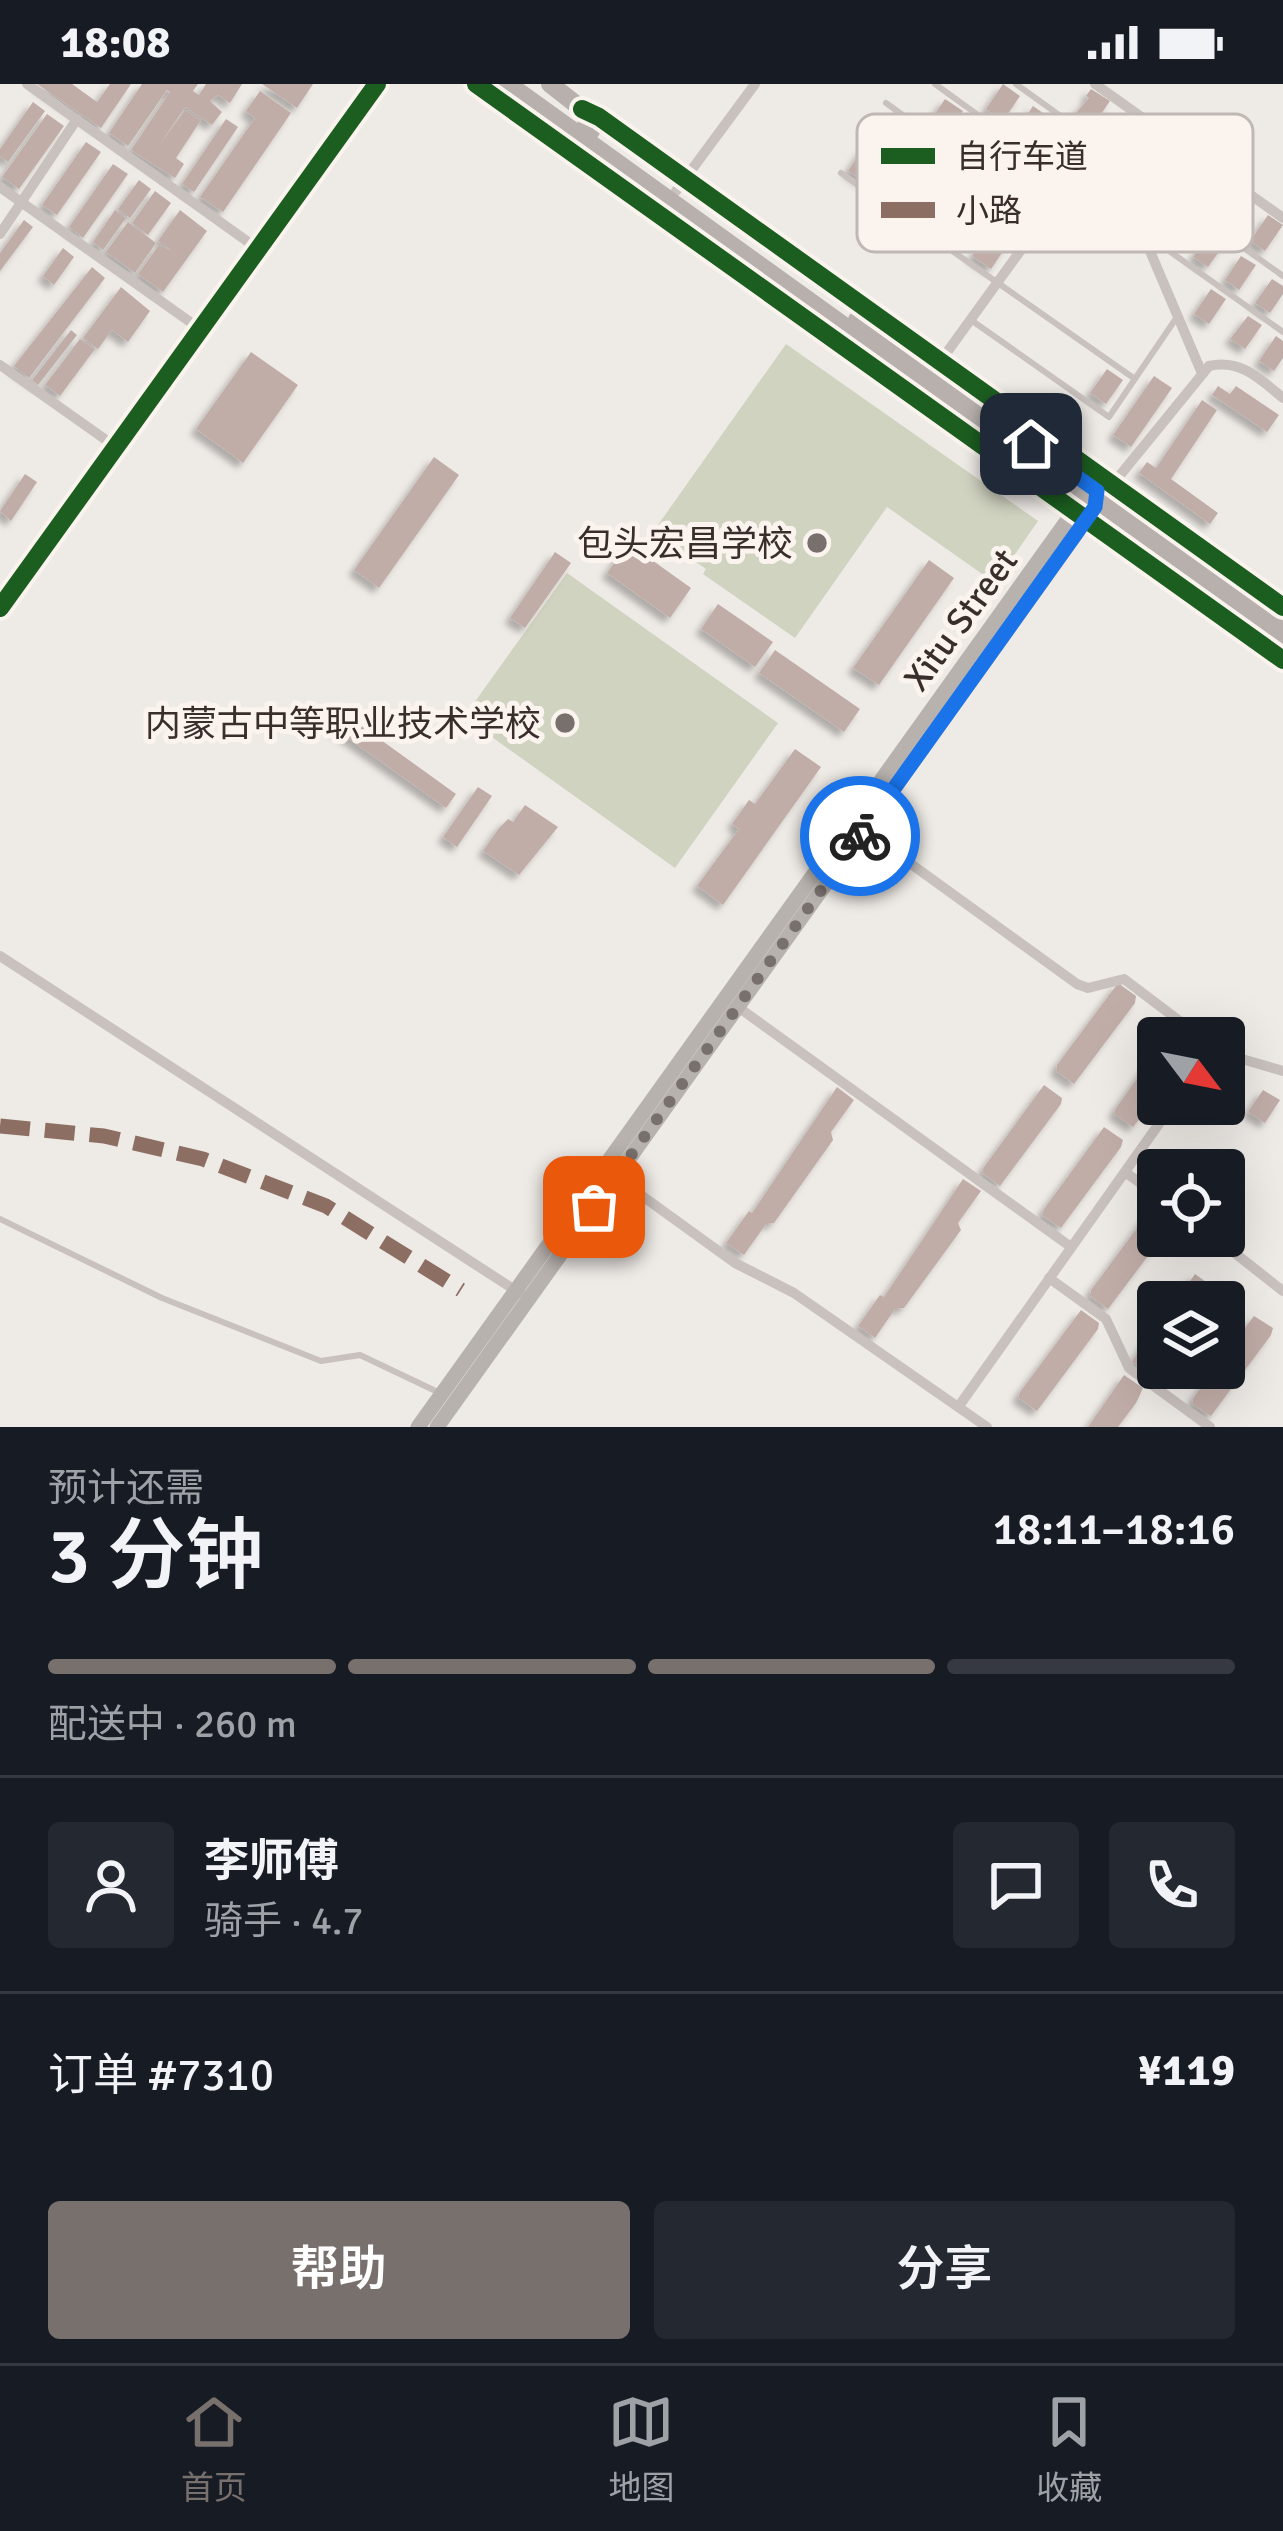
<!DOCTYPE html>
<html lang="zh">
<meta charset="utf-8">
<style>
:root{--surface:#171b24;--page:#242831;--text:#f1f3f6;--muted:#9ea1a6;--line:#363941;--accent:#78706d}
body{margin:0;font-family:Signika,"Noto Sans SC",sans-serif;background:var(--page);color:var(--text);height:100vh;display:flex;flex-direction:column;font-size:45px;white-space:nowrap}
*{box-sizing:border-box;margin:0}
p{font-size:39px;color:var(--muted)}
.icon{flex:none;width:66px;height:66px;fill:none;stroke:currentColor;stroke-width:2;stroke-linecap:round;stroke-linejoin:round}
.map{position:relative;height:1343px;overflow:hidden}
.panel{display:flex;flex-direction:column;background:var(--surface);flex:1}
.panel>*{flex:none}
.needle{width:78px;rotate:122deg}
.tools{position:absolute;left:1137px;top:933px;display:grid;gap:24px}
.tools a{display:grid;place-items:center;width:108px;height:108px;border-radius:12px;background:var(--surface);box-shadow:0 12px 48px #0002;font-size:60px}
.pin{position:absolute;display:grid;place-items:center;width:102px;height:102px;color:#fff;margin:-51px;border-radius:24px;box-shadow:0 6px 18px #0006}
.courier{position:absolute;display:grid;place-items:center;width:120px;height:120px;margin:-60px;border:9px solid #1a73e8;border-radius:50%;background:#fff;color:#222;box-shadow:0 3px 15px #0007}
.headline em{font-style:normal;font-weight:600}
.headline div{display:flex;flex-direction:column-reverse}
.headline{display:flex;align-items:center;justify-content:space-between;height:204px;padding:0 48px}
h1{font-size:78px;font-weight:600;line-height:90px}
.bar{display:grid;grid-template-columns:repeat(4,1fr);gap:18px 12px;align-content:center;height:144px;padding:0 48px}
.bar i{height:15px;border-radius:9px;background:var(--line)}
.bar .active{background:var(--accent)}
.bar p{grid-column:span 4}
.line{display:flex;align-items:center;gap:30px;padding:0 48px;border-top:3px solid var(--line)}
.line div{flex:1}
.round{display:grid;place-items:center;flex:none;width:126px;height:126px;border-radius:12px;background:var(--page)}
.cta{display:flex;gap:24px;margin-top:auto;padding:24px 48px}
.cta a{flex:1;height:138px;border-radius:12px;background:var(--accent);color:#fff;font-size:48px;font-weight:600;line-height:138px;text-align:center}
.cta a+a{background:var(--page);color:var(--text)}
.status{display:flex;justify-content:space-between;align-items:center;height:84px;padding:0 60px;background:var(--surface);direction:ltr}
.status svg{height:33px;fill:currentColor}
.dock{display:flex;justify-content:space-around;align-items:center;height:168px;border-top:3px solid var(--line);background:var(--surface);font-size:33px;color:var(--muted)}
.dock a{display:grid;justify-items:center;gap:6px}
.dock .active{color:var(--accent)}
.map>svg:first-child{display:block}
.green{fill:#d1d3c1}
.building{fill:#c1ada8;filter:url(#shadow)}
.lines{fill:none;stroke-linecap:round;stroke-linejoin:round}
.lane{stroke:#c8c1be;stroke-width:6}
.street{stroke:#c8c1be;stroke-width:10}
.secondary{stroke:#b8b2ae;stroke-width:15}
.primary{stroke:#b7b0ad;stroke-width:18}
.quiet{stroke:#8d6e63;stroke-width:15;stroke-dasharray:30 15;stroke-linecap:butt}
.cycleway-casing{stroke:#faf3ee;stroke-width:26}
.cycleway{stroke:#1b5e20;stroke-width:18}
.done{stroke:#78706d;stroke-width:12;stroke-dasharray:0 21.6}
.route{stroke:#1a73e8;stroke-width:15}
.poi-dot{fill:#78706d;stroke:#faf3ee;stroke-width:4.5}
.labels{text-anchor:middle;stroke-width:10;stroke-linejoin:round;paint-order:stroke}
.poi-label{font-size:36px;fill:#392e2c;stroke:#faf3ee;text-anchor:end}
.street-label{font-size:36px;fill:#392e2c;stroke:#faf3ee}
.key{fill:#faf3ee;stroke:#c0b8b4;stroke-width:3}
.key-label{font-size:33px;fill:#392e2c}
</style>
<div class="status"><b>18:08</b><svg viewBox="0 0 49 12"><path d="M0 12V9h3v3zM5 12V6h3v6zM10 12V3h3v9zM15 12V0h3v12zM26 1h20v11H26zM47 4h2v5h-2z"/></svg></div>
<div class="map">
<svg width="1283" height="1343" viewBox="0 0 1283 1343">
<defs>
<filter id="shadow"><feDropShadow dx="-5.5" dy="5.5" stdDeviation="3" flood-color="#0004"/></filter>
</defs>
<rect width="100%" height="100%" fill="#eeeae6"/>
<!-- green -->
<path class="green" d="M786,260L1038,437L995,499L887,423L795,554L703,490L706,485L653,448Z
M567,489L778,639L675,784L464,633Z"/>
<!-- building -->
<path class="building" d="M37,0H72L97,18L110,0H131L101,44Z
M142,0H198L193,7L199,11L206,0H242L230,19L218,11L210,17L222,28L212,41L185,23L158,63L185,26L201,36L176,74L184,80L175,94L131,66L170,8L167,6L128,62L109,49Z
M262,0H313L297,24Z
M1003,0L1020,12L1003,37L986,25Z
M1091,5L1110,17L1092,43L1074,31L1089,14L1086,12Z
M260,7L291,29L223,128L200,113L255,34L246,27Z
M945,15L963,27L946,52L928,40Z
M33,18L45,27L8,78L0,72V65Z
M1033,22L1050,34L1034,59L1016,47Z
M47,30L64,42L19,105L2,93Z
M226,35L238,43L194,108L182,100Z
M86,58L101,68L57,131L42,121Z
M865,62L881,73L865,98L848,87Z
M113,80L128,90L83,154L69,143Z
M139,96L151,105L130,134L118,125Z
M155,107L171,119L148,151L132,139Z
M115,126L126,134L103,166L93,158Z
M180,126L207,147L163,208L138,190L159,161L172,167L158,157Z
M1268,131L1283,141L1265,167L1250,157Z
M24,136L33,143L0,187V169Z
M128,138L156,159L135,189L106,168Z
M990,148L1008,160L991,185L972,172Z
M1211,148L1226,158L1208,183L1193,173Z
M63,164L74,173L54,201L43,192Z
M1241,172L1256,181L1239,206L1225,196Z
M92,183L105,194L29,294L14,282Z
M1272,195L1283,202V210L1270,229L1255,219Z
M121,203L150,227L128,258L112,246L98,265L83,254Z
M1211,205L1226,215L1209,240L1194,230Z
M1248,232L1262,241L1245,265L1230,255Z
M71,246L77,251L38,301L32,296Z
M1276,252L1283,257V274L1274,287L1259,277Z
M80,255L95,265L60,312L45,301Z
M251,268L298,301L243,379L196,345Z
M1107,285L1123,296L1106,320L1090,309Z
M1154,292L1172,304L1131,363L1113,351Z
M1218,302L1230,310L1236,302L1279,331L1267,348L1212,311Z
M1202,316L1217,326L1171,395L1218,429L1210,440L1139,389L1147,378L1156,384Z
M434,373L459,391L379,504L354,486Z
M25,390L37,398L11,437L0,427Z
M628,459L691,504L670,534L607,489Z
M555,468L571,479L525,544L510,534Z
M929,476L954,494L879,601L853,584Z
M718,520L773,558L755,583L701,545Z
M775,566L860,625L844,648L759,589Z
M338,625L456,710L446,724L328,640Z
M795,665L821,683L723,821L697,802L739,745L732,740L749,716L755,720Z
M478,703L492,712L457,763L443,753Z
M525,721L558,743L519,791L483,767L499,744L508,735L513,738Z
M1118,899L1136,912L1135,919L1074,1000L1056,987L1057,981Z
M1158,965L1157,1013L1133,1043L1114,1030L1116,1024Z
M1044,1001L1062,1014L1061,1020L1000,1102L982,1089L984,1083Z
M837,1003L854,1016L831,1048L833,1056L774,1139L766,1140L744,1171L726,1159L749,1127L752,1129Z
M1263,1006L1280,1016L1265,1039L1248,1028Z
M1104,1043L1123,1056L1121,1063L1061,1144L1042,1131L1044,1125Z
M963,1095L981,1107L958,1139L961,1146L904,1224L895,1225L875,1254L858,1242L880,1211L884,1213Z
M1152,1124L1158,1128V1152H1163L1108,1225L1090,1212L1091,1206Z
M1195,1190L1213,1203L1211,1209L1202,1218H1175Z
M1081,1226L1099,1239L1098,1245L1037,1327L1018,1314L1020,1308Z
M1254,1232L1273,1244L1271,1251L1211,1332L1192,1320L1194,1313L1215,1284H1224V1271Z
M1158,1238V1285L1151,1291L1132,1278Z
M1124,1291L1143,1304L1136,1319L1118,1343H1088Z"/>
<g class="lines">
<!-- lane -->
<path class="lane" d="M935,0L1118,132L1122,141
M1016,0L1283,192
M886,19L1039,129L1049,154
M870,48L1026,159
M841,89L1135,295
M1147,156L1158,159L1283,248
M971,236L1109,333L1177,233
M0,1135L162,1214L321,1277L360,1271L442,1310"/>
<!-- street -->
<path class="street" d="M27,0L258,165
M1095,0L1283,134
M1189,69L1138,139L1201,287
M0,103L200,245
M676,107L755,0
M0,150L77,35
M0,281L116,363
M932,289L1026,159L1138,139
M1098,407L1112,401L1209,282C1241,275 1260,295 1283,314
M864,746L1077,900L1088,904L1124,895L1202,954
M0,872L521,1210
M738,923L1071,1163
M1224,976L1242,975L1283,987
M1125,1088L1158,1112
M616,1093L735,1179L794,1209L987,1343
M1213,1152L1283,1207
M1049,1194L1106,1235L1129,1284L1210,1343
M959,1322L1173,1020"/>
<!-- secondary -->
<path class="secondary" d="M0,523L377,0
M418,1343L1074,427L1089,411
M437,1343L1086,436L1095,423L1097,411"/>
<!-- primary -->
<path class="primary" d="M508,0L1283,558
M550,0L582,25L591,47
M857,236L1283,541"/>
<!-- quiet -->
<path class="quiet" d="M0,1042L104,1052L203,1075L326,1122L461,1206"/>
<!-- cycleway casing -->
<g class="cycleway-casing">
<path id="cycleway" d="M476,0L1283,576
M582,25L599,33L1283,523
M0,524L377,0"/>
</g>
<!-- cycleway -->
<use href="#cycleway" class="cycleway"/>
</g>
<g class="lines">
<!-- done -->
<path class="done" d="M594,1123L860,752"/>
<!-- route -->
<path class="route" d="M860,752L1095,423L1097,407L1031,360"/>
</g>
<!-- markers -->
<g class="poi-dot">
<circle cx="817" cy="459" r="12"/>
<circle cx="565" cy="639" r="12"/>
</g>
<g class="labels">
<!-- poi labels -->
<g class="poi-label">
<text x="793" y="472">包头宏昌学校</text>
<text x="541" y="652">内蒙古中等职业技术学校</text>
</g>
<!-- street labels -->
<g class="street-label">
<text transform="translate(960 535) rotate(-54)" y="13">Xitu Street</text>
</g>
</g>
<!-- legend -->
<rect x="857" y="30" width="396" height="138" rx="18" class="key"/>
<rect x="881" y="64" width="54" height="16" fill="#1b5e20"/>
<rect x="881" y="118" width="54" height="16" fill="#8d6e63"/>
<g class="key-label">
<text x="956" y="84">自行车道</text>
<text x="956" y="138">小路</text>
</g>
</svg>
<div class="tools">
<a><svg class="needle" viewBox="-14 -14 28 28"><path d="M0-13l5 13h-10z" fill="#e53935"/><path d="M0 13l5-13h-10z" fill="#9ea1a6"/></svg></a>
<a><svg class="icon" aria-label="locate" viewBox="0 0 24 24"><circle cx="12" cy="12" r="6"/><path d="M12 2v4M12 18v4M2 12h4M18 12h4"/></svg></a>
<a><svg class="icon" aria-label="layers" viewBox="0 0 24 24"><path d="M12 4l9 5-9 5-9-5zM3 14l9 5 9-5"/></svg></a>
</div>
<div class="pin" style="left:594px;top:1123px;background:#ea580c"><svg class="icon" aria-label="bag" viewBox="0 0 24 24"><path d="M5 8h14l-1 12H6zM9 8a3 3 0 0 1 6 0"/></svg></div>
<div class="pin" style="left:1031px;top:360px;background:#1f2937"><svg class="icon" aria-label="home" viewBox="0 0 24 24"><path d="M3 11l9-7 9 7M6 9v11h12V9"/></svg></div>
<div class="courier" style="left:860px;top:752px"><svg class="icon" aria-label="bike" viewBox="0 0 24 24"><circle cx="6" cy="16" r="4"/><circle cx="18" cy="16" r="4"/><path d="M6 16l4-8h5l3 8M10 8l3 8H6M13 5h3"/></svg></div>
</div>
<section class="panel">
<div class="headline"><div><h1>3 分钟</h1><p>预计还需</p></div><em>18:11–18:16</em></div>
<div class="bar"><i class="active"></i><i class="active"></i><i class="active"></i><i></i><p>配送中 · 260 m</p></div>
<div class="line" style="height:216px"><a class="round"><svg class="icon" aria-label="person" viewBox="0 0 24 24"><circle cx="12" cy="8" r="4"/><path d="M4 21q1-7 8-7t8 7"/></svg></a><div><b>李师傅</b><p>骑手 · 4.7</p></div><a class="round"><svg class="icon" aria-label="chat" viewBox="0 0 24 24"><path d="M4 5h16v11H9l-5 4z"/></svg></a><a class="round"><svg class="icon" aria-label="phone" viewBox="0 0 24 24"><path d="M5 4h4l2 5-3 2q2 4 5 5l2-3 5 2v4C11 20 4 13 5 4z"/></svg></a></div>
<div class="line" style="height:156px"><div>订单 #7310</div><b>¥119</b></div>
<div class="cta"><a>帮助</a><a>分享</a></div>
</section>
<nav class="dock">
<a class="active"><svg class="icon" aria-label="home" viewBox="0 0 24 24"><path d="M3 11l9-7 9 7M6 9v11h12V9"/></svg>首页</a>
<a><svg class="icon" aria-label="map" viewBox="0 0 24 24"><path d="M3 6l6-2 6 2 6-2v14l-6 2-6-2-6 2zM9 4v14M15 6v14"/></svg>地图</a>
<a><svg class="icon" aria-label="saved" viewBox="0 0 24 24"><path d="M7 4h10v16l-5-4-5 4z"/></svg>收藏</a>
</nav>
